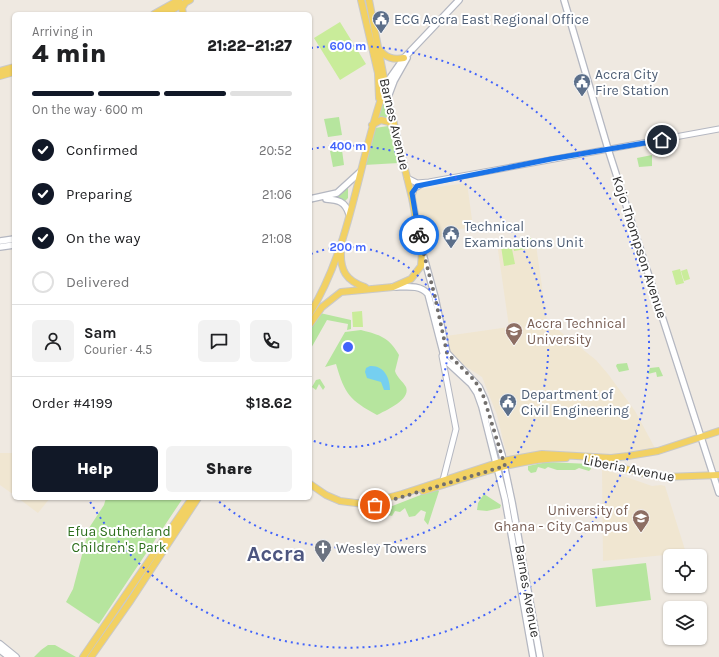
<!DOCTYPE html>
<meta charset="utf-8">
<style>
:root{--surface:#fff;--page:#f2f2f2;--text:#202124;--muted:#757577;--line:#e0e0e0;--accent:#111827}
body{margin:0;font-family:Karla,sans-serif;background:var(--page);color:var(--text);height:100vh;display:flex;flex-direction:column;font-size:15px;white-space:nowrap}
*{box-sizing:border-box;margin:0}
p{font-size:13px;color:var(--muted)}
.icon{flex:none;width:22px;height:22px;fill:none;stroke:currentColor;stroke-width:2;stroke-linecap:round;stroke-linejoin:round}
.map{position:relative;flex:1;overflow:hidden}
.details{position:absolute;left:12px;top:12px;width:300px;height:488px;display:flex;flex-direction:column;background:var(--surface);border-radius:6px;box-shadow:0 1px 3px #0004}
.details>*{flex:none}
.buttons{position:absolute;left:663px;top:549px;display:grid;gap:8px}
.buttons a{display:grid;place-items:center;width:44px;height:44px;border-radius:6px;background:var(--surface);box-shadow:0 1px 3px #0004;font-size:20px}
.pin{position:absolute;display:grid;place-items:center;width:34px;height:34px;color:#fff;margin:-17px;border:2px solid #fff;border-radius:50%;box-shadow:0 1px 4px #0007}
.courier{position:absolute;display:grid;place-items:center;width:40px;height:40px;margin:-20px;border:3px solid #1a73e8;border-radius:50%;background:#fff;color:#222;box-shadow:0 1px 5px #0007}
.summary em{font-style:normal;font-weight:800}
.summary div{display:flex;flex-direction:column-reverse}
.summary{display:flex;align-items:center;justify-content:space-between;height:68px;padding:0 20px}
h1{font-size:26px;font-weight:800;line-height:30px}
.bar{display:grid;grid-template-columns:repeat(4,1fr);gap:6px 4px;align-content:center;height:48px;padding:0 20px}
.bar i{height:5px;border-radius:3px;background:var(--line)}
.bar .on{background:var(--accent)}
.bar p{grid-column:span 4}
.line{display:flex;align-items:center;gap:10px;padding:0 20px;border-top:1px solid var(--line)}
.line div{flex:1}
.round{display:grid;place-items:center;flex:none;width:42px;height:42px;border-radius:6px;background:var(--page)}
ol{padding:0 20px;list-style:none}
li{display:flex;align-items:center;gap:12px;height:44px}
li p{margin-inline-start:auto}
li .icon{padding:4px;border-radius:50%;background:var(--accent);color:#fff;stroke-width:4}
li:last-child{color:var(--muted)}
li i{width:22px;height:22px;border:2px solid var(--line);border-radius:50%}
.cta{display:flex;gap:8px;margin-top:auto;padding:8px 20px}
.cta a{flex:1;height:46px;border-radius:6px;background:var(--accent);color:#fff;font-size:16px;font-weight:800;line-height:46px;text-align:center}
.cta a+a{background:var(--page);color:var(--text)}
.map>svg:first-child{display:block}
.education{fill:#f0e6d1}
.green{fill:#b6e59e}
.pitch{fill:#c9ec9a}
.water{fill:#75cff0}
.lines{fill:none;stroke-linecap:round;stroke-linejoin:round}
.tertiary-casing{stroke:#b4b7c1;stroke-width:7}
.secondary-casing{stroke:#b4b7c1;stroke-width:8}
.primary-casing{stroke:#c9c9c9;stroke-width:8}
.tertiary{stroke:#fff;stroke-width:5}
.secondary{stroke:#fff;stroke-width:5.5}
.primary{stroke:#f2d163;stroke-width:6}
.done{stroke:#726f6d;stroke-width:4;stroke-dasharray:0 7.2}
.route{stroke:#1a73e8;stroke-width:5}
.ring{fill:none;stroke:#4264fb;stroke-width:2;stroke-dasharray:2 4}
.labels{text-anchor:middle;stroke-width:4;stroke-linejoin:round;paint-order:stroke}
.service-label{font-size:14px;fill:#4e5e75;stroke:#fff;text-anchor:start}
.street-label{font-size:14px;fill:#2e2e2e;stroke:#fff}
.education-label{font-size:14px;fill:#785e54;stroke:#fff;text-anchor:start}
.park-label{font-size:14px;fill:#2c6e1b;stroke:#fff}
.worship-label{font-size:14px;fill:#5b616d;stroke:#fff;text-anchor:start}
.town-label{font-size:22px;font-weight:bold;fill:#4d5680;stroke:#fff}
.centre{fill:#4264fb;stroke:#fff;stroke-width:2}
.ring-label{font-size:12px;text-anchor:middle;font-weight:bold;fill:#4264fb;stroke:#fff;stroke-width:4;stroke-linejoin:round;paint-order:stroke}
</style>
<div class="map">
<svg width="719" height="657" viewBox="0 0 719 657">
<rect width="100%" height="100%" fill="#efe9e1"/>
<!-- education -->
<path class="education" d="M467,183L473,227L448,231V235L423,241L413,195L415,190Z
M535,238L547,321L596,360L608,374L635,411L656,450L621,456L537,453L507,457L497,415L482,377L462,364L449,351L446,336L509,327L497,243Z
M0,453H14V495L0,485Z
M602,470L609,471L652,486L661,485L665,486L686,553L603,561Z
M18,498H50L38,513Z"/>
<!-- green -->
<path class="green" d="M386,95L391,121L388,117L377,118Z
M339,117L342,135L328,137L324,119Z
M388,126L399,163L364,165L375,128Z
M342,150L344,165L333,167L330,151Z
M652,155V166L639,167L637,158Z
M348,186V198L345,201L336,198Z
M320,313L351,320V329L347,330L348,324L327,320L310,350V329Z
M361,330C380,335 389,337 399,355L395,371C397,378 403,381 406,387C411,400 386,410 377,415C350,400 345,395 336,364L325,367L345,332Z
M627,363L629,370L619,372L616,366L617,364Z
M659,367L663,376L657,377L656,372L648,374L650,368Z
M320,379L325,387L323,390L319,384L316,390L312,387L316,380Z
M547,462L590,464L591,469L589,471L579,468L575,470H557L548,467L545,469L538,467L536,472L531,473L528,470V466Z
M436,489L439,491L428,525L424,520L426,512L421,510L415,516L409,517L405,508L400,512L395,511L392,516L384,514L382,510Z
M484,494L501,505L500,508L487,511L477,510L478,503Z
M106,498H183L99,624L66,602L73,589L89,528L104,505Z
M646,563L651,600L596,607L592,569Z
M48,645H55L76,657H34L41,650Z"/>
<!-- pitch -->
<path class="pitch" d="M340,22L366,64L340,80L314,38Z
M531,238L532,248L514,251L513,241Z
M511,244L515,264L504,266L501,246Z
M680,269L684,283L676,285L672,271Z
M687,269L690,279L684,281L681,271Z
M362,311L363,327H353L352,312Z"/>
<!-- water -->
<path class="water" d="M370,366C384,365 390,378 390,390H384L381,382L367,378L365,372L366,368Z"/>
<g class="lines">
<!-- tertiary casing -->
<g class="tertiary-casing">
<path id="tertiary" d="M407,178L417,183L429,182L719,129
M412,196L414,189L422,184
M442,356L456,429L443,480"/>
</g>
<!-- secondary casing -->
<g class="secondary-casing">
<path id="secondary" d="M564,0L608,149L719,493
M385,85L404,58L459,0
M388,97L394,81L407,58
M310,199L337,193L360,172
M326,199C338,200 345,201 349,214
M0,241L14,239
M0,247L14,245
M423,254L435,297L447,353L479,387L485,400L502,455L512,502L540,657
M393,287C405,287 420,284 428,294L445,360L471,384L477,393L482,407L505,499L533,657
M0,644L16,657
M0,650L9,657"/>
</g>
<!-- primary casing -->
<g class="primary-casing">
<path id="primary" d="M361,0L378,73L379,98
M154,14L179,0
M165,14L190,0
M183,14L182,8L185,3
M379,49C386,58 393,60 404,58
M0,71L14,67
M0,76L14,72
M372,125L381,120L389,122L394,128
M341,251C340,270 346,281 365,287
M310,313C352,245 358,161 385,87
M310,324L322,307L341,292L393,287L411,279L421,266L422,252L412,198L388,99L369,0
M591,460L641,473L665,477L719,475
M310,484L326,495L340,501L364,504L402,494L503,461L542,454L611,458L628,456L658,451L719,431
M423,491C470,477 516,458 566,458
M83,657L192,498
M91,657L129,603L198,498"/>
</g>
<!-- tertiary -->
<use href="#tertiary" class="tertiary"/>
<!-- secondary -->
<use href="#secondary" class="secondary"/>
<!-- primary -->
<use href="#primary" class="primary"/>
</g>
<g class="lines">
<!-- done -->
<path class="done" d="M375,505L505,466L483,395L475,381L447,353L435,297L419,235"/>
<!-- route -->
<path class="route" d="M419,235L412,193L417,186L551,159L662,140"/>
</g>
<!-- distance rings -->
<g class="ring">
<path d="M311 254A100 100 0 1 1 311 440"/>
<path d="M311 149A201 201 0 1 1 216 499"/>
<path d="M311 48A301 301 0 1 1 89 500"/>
</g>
<!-- icons -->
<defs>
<g id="civic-pin" transform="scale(0.9)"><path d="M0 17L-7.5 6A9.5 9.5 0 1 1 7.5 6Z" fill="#5c6f8a" stroke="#fff"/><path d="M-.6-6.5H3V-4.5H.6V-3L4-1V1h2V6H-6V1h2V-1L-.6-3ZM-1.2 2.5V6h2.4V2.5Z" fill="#fff"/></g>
<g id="university-pin" transform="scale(0.9)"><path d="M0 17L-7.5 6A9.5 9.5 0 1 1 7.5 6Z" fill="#8d6e63" stroke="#fff"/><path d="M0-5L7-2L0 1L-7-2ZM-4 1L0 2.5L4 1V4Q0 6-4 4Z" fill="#fff"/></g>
<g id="church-pin" transform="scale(0.9)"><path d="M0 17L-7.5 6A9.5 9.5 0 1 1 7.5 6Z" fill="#6b7280" stroke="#fff"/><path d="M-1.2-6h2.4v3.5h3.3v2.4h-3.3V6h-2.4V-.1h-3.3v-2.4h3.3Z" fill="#fff"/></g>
</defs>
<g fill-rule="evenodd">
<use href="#civic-pin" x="381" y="19"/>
<use href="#civic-pin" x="582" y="82"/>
<use href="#civic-pin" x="451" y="234"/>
<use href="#university-pin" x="514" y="331"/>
<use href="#civic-pin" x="508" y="402"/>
<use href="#university-pin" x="641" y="518"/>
<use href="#church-pin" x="323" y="548"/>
</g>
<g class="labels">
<!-- service labels -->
<g class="service-label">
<text x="394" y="24">ECG Accra East Regional Office</text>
<text x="595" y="79">Accra City<tspan x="595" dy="16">Fire Station</tspan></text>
<text x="464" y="231">Technical<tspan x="464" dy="16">Examinations Unit</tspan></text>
<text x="521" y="399">Department of<tspan x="521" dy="16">Civil Engineering</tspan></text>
</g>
<!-- street labels -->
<g class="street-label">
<text transform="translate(395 124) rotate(77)" y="5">Barnes Avenue</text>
<text transform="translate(640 247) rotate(72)" y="5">Kojo Thompson Avenue</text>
<text transform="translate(629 468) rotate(11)" y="5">Liberia Avenue</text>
<text transform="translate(528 591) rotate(80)" y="5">Barnes Avenue</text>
</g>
<!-- education labels -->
<g class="education-label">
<text x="527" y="328">Accra Technical<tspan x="527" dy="16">University</tspan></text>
<text x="628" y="515" text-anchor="end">University of<tspan x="628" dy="16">Ghana - City Campus</tspan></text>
</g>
<!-- park labels -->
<g class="park-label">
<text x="119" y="536">Efua Sutherland<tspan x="119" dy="16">Children's Park</tspan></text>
</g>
<!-- worship labels -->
<g class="worship-label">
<text x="336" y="553">Wesley Towers</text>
</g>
<!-- town labels -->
<g class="town-label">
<text x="276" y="561">Accra</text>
</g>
</g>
<circle cx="348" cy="347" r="6" class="centre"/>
<g class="ring-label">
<text x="348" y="50">600 m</text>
<text x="348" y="150">400 m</text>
<text x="348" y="251">200 m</text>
</g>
</svg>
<div class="buttons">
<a><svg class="icon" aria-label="locate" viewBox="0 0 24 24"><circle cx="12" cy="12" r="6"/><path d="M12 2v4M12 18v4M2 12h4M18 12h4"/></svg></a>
<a><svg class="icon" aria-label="layers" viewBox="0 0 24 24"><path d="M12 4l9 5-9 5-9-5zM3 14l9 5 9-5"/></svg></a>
</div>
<div class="pin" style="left:375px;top:505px;background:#ea580c"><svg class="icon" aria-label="bag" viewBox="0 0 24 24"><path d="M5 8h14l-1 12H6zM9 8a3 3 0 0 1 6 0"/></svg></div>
<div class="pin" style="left:662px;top:140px;background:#1f2937"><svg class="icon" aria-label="home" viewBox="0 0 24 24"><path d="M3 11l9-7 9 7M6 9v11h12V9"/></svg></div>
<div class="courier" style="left:419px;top:235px"><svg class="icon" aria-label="bike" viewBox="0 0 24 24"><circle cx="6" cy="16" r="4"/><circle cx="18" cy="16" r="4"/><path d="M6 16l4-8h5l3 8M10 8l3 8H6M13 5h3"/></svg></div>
<section class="details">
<div class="summary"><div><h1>4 min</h1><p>Arriving in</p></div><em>21:22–21:27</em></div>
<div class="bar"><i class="on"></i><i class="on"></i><i class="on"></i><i></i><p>On the way · 600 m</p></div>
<ol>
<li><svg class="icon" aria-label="check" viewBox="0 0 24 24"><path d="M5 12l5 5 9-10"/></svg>Confirmed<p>20:52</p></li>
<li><svg class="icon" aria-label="check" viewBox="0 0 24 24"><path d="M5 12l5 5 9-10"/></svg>Preparing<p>21:06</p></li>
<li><svg class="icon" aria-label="check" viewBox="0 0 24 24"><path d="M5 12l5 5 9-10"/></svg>On the way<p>21:08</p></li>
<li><i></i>Delivered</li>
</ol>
<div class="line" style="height:72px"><a class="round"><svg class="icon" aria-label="person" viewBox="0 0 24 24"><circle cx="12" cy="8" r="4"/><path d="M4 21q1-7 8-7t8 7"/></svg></a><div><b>Sam</b><p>Courier · 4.5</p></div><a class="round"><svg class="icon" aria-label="chat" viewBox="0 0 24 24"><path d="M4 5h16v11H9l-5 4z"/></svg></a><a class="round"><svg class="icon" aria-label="phone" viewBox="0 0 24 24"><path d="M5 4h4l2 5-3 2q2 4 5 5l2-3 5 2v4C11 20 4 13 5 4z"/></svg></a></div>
<div class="line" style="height:52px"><div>Order #4199</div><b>$18.62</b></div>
<div class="cta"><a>Help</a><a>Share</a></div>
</section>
</div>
